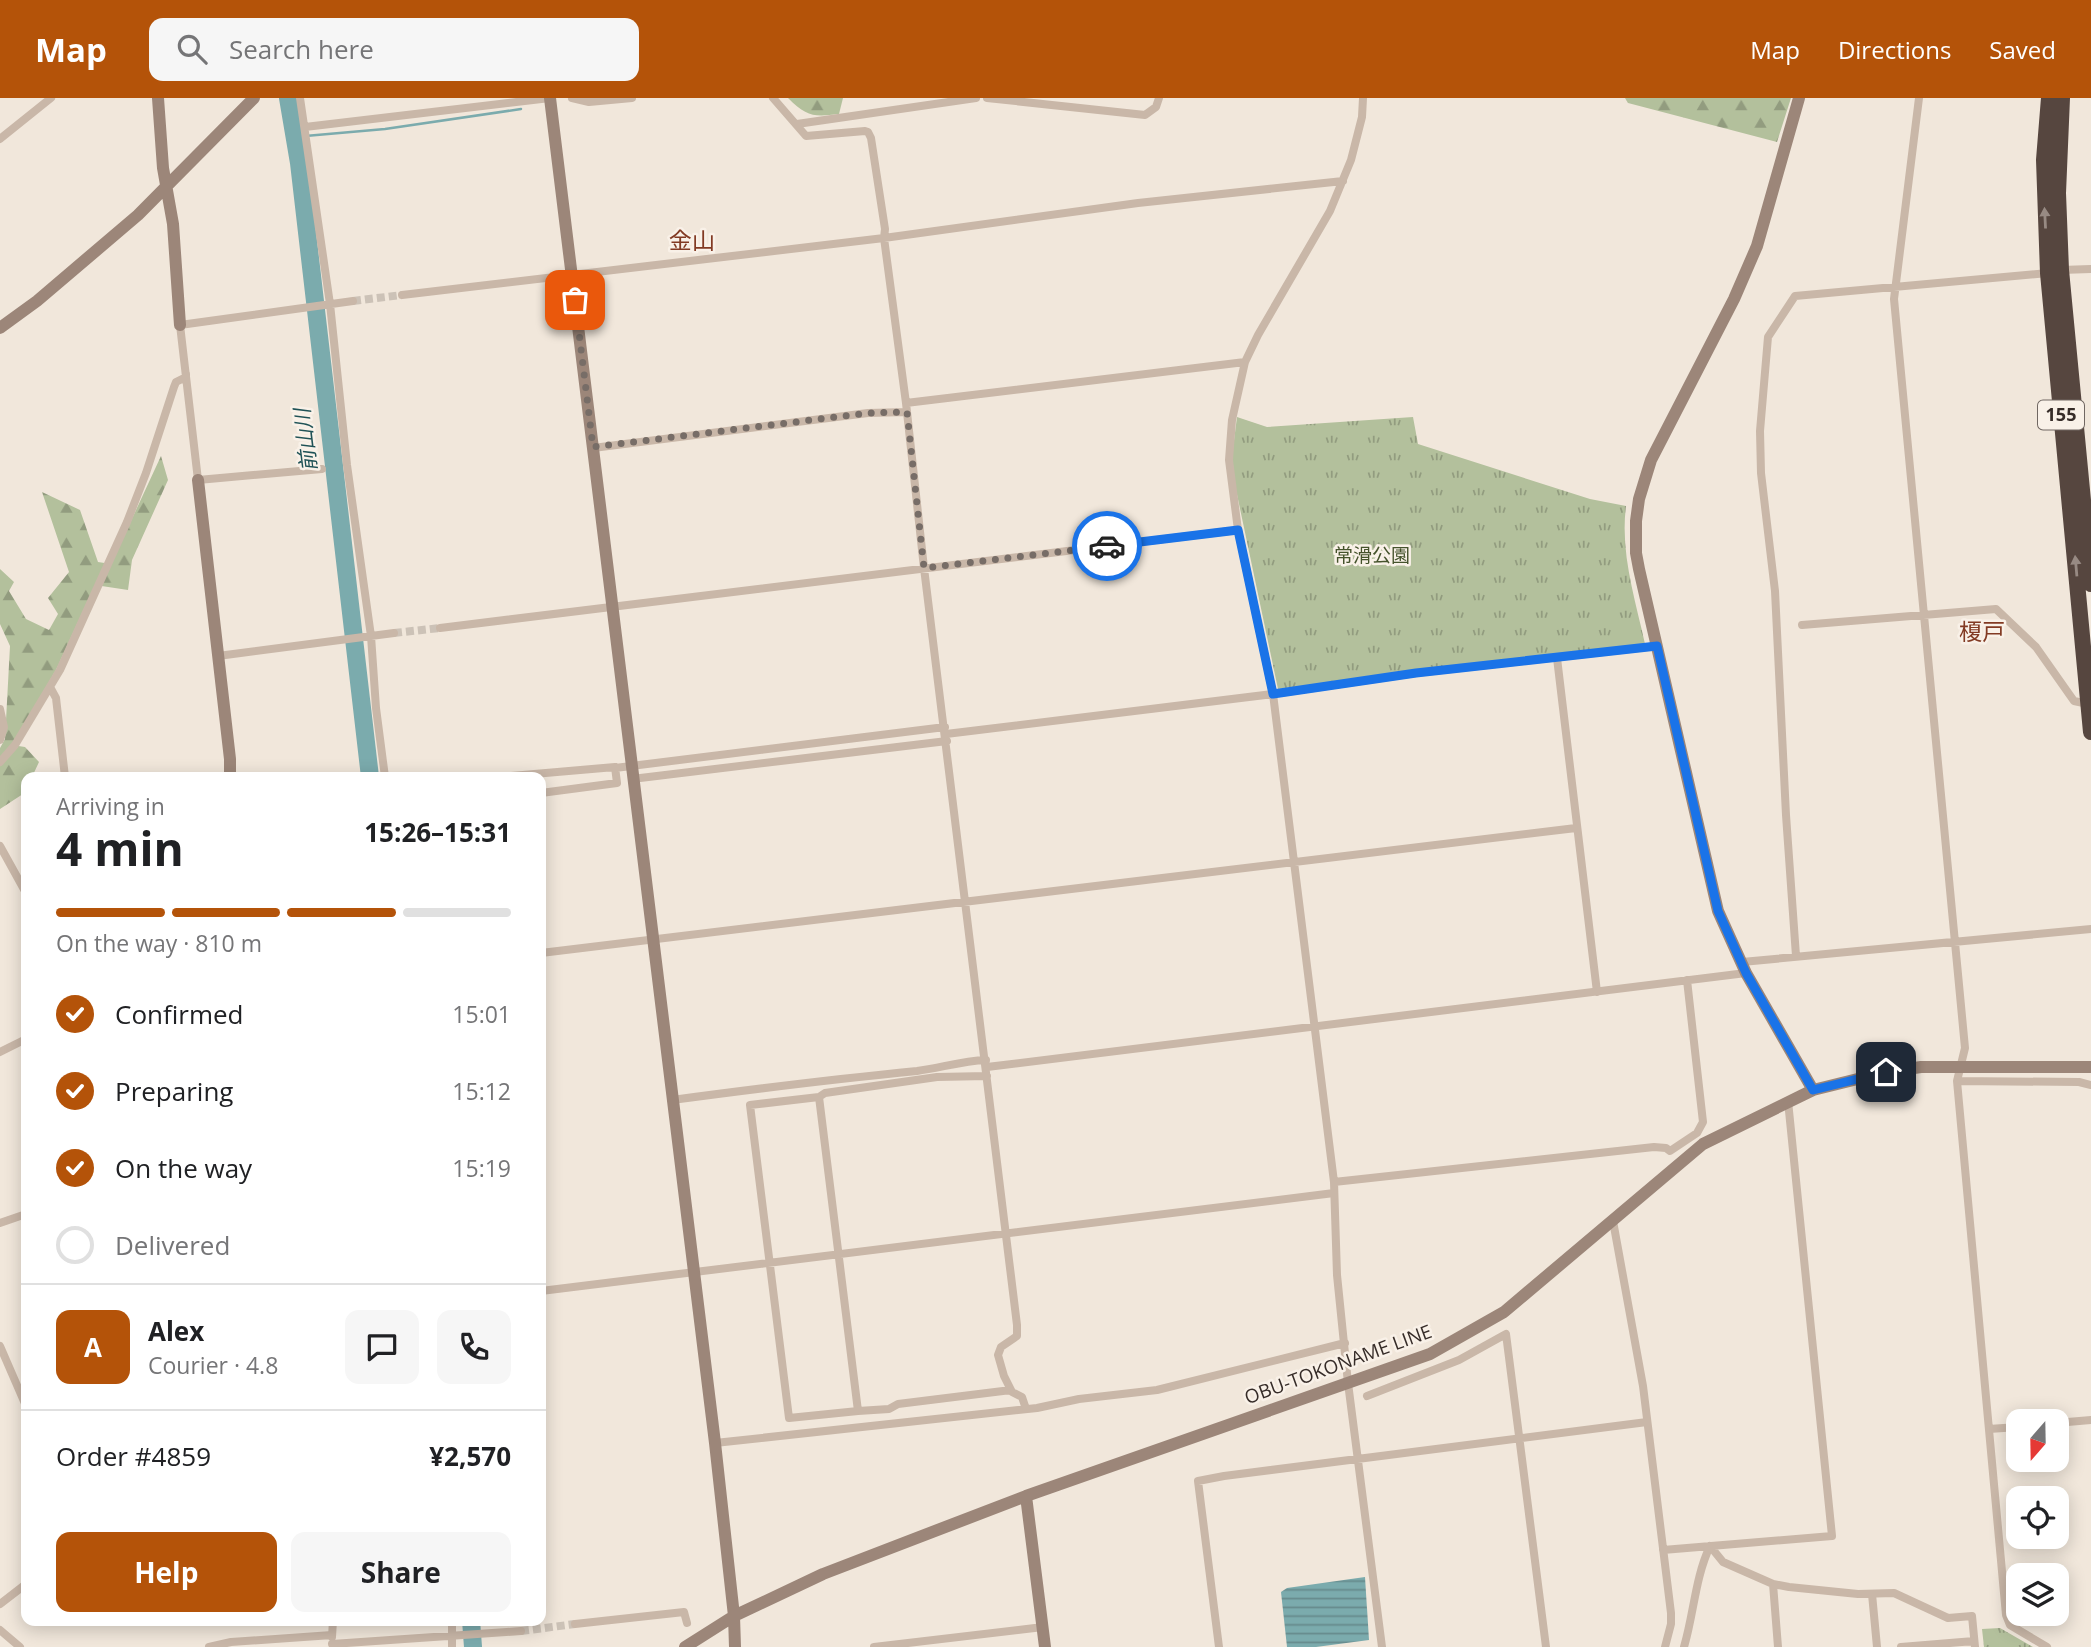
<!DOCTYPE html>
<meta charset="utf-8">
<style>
:root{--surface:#fff;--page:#f6f6f6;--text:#202124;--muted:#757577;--line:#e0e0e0;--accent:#b45309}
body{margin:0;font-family:"Open Sans","Noto Sans JP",sans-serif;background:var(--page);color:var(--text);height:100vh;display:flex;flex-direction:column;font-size:26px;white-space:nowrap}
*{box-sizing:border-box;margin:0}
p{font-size:23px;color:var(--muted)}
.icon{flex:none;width:38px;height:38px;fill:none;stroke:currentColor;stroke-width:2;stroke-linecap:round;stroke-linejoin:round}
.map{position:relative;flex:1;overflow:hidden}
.drawer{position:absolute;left:21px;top:674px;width:525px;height:854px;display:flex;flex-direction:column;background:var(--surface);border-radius:14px;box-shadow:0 4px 18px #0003}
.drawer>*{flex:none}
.needle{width:46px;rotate:200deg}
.tools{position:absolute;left:2006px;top:1311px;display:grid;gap:14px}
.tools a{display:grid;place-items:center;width:63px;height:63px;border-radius:14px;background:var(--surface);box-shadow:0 4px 18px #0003;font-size:35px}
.pin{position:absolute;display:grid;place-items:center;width:60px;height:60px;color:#fff;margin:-30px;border-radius:14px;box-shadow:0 4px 10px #0006}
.courier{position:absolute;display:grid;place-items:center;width:70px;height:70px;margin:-35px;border:5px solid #1a73e8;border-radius:50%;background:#fff;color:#222;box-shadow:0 2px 9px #0007}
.overview em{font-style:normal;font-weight:700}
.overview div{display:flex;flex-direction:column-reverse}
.overview{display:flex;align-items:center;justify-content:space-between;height:119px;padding:0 35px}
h1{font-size:46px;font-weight:700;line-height:52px}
.bar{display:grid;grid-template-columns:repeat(4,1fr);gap:10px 7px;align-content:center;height:84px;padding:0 35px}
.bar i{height:9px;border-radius:5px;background:var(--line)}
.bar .current{background:var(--accent)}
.bar p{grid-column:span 4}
.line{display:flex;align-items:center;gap:18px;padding:0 35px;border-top:2px solid var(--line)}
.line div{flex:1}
.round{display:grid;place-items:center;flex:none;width:74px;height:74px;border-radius:14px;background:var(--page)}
ol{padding:0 35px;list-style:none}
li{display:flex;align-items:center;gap:21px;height:77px}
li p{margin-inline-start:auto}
li .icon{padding:7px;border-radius:50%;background:var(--accent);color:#fff;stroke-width:4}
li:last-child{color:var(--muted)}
li i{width:38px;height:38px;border:4px solid var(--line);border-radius:50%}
.action{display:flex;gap:14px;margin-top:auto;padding:14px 35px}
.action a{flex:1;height:80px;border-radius:14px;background:var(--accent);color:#fff;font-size:28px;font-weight:700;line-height:80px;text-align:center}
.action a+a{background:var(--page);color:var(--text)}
header{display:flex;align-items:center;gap:42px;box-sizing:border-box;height:98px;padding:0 35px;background:var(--accent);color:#fff}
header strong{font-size:33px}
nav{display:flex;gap:38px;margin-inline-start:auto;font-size:24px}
.search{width:490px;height:63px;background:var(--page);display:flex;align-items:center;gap:18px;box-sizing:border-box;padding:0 24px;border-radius:14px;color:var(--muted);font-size:26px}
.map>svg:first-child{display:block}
.forest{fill:url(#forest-firs)}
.park{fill:url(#park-tufts)}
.water{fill:url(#water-rules)}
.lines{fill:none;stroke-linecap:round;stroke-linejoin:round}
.stream{stroke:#7babad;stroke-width:2.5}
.river{stroke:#7babad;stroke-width:18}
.street-tunnel{stroke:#ccc2b7;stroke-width:8;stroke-dasharray:8 4;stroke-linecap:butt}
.street{stroke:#c9b7a8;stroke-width:8}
.secondary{stroke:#9c8679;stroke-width:12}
.highway{stroke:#56463f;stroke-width:16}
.oneway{fill:#978a83}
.done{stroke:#776d67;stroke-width:7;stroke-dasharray:0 12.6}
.route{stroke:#1a73e8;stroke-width:9}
.labels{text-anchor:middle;stroke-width:5;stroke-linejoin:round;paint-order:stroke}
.shield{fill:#f9f1e8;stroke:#706762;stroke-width:2}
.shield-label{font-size:18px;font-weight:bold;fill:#362c28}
.park-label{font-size:19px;fill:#45532c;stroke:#f9f1e8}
.street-label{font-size:19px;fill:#362c28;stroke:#f9f1e8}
.water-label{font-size:21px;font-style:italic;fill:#1f5256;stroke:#f9f1e8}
.quarter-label{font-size:23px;fill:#823a23;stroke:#f9f1e8}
</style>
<header>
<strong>Map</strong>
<div class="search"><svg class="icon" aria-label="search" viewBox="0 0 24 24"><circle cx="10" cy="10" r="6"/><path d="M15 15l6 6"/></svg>Search here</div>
<nav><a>Map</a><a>Directions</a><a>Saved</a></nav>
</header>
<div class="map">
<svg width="2091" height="1549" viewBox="0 0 2091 1549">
<defs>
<pattern id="forest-firs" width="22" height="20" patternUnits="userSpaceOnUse" patternTransform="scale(1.75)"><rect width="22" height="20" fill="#b3c09c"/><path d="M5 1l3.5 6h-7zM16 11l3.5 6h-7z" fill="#929c7f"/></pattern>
<pattern id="park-tufts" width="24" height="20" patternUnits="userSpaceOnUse" patternTransform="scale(1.75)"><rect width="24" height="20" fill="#b3c09c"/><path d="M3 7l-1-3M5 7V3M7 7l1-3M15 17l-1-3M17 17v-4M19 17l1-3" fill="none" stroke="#929c7f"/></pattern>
<pattern id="water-rules" width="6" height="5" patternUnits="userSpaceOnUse" patternTransform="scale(1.75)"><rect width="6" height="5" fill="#7babad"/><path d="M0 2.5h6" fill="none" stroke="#668b8d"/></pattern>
</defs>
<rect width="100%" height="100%" fill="#f1e7db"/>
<!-- forest -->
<path class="forest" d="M788,0H843L839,16C814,19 807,19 788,0Z
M1625,0H1791L1777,44L1628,5Z
M161,358L168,382L132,462L128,492L95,487L56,572L12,647L25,649L39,664L32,679H26V694L0,711V650L5,641L10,548L0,526V471L14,484L9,493L26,521L49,532L58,516L48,500L69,474L42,394L80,412L98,464L111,466Z"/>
<!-- park -->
<path class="park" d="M1237,319L1267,329L1413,319L1418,346L1590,401L1626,408C1620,455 1635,500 1645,546L1278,591L1235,387L1232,358Z
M2000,1530L2033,1549H1984L1982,1531Z"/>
<!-- water -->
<path class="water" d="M1365,1479L1369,1542L1316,1549H1287L1281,1494L1287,1490Z"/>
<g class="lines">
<!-- stream -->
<path class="stream" d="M294,39L385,31L521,11"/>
<!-- river -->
<path class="river" d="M288,0L299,65L370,679
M471,1522L473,1549"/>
<!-- street-tunnel -->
<path class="street-tunnel" d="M353,203L402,197
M394,535L440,530
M521,1533L575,1526"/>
<!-- street -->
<path class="street" d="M300,0L330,206L347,367L371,538L376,610L385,679
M572,0L589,4L632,0
M773,0L806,38L865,33L868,34L871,40L885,131L884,140L906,305L924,470L1017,1227V1238L1001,1249L998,1257L1004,1278L1012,1294L1022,1299L1026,1311
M987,0L1145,17L1156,9L1159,0
M1363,0L1362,19L1351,62L1330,113L1258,237L1245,264L1232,322L1229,362L1238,432L1273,596L1334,1084L1337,1177L1348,1285L1382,1549
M1919,0L1894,201L1965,950L1957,983L2006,1517L2010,1527L2047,1549
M797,26L976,0
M305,29L550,0
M0,41L51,0
M2061,172L2091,171
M402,197L884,140L1138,105L1343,83
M906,305L1245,264
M593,350L868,315L907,314
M322,371L198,382L180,227L353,203
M1802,527L1996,511L2036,549L2074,603L2088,606
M440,530L1238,432
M218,558L394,535
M1557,560L1597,894
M50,589L56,600L65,679
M0,611L4,629L0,642
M946,636L1273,596L1416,575L1657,548
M0,664L15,647L60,572L127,424L146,375L174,289L176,284L186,279V276
M615,670L945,629
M500,679L615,669L617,685L541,695
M632,681L947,643
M0,748L26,795
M541,855L1576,730
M1796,858L1786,717L1775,493L1761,375L1760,333L1768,239L1795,198L2048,175
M1742,864L2091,831
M0,954L26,941
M987,969L1746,875
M1957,983L2079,984L2091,987
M819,999L858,1313L789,1320L750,1007L819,999L825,995L937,979L987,978
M672,1002C754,991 835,981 917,973C940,970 962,963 986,962
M1334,1084L1654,1049L1666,1050L1670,1053L1697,1035L1703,1024L1687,882
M1613,1123L1643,1288L1671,1515V1526L1665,1549
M0,1125L26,1116
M541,1193L1334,1095
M0,1248L26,1308
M1367,1298L1459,1262L1506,1236L1546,1549
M858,1313L889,1311L898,1306L1011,1292
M2056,1325L2091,1322
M1989,1331L2018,1329
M715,1345L1037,1310L1079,1301L1157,1292L1345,1245
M1663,1452L1832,1438L1788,1003
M1773,1486L1778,1549
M1872,1496L1877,1549
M0,1506L26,1486
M452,1522V1549
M575,1526L684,1514L687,1525
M0,1532L20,1549
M332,1539L333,1522
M332,1546L521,1533
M209,1549L231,1544L332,1537
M874,1549L1043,1529
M1219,1549L1198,1383L1224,1378L1647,1324
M1684,1549C1694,1515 1695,1480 1710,1448L1723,1464L1773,1486L1789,1489L1858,1496L1894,1495L1948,1520L1972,1518L1975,1549
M1901,1549L1974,1543"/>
<!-- secondary -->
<path class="secondary" d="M158,0L163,70L173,126L180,227
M550,0L715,1345L734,1518L735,1549
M1799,0L1757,148L1734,201L1651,362L1639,401L1636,423V455L1639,471L1718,813L1746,875L1813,992
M0,230L37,203L138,117L254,0
M198,382L230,661V679
M1026,1398L1045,1549
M685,1549L734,1518L823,1476L1026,1398L1430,1256L1504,1214L1703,1046L1813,992L1886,974L1921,969H2091"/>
<!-- highway -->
<path class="highway" d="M2049,0L2044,62L2048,175L2091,634
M2062,0L2058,95L2061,172L2091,486"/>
</g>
<!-- one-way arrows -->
<defs><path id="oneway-solid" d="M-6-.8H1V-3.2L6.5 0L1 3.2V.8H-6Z" transform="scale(1.75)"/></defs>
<g class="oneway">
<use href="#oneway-solid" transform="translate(2045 120) rotate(-93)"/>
<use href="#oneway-solid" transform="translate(2076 468) rotate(-95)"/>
</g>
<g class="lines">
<!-- done -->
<path class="done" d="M575,202L593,349L868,315L907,314L924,470L1107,448"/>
<!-- route -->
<path class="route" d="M1107,448L1238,432L1273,596L1416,575L1657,548L1718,813L1746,875L1813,992L1886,974"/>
</g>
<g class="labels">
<!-- shield labels -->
<rect class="shield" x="2038" y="302.5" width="46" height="29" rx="5"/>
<g class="shield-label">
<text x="2061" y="323">155</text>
</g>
<!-- park labels -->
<g class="park-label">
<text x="1372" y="464">常滑公園</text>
</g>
<!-- street labels -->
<g class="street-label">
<text transform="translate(1338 1266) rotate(-20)" y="7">OBU-TOKONAME LINE</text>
</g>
<!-- water labels -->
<g class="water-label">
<text transform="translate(306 342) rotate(-97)" y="7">前山川</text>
</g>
<!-- quarter labels -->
<g class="quarter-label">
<text x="692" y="151">金山</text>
<text x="1982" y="542">榎戸</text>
</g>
</g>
</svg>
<div class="tools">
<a><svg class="needle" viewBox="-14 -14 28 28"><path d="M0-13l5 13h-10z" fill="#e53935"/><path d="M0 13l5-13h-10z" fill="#757577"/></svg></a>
<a><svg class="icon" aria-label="locate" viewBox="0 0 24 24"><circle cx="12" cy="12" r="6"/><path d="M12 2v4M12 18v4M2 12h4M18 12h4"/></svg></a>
<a><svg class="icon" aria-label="layers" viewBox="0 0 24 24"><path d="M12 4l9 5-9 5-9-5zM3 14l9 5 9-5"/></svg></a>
</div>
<div class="pin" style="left:575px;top:202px;background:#ea580c"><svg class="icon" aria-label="bag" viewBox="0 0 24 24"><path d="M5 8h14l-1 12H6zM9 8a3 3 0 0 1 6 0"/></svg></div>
<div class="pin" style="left:1886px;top:974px;background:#1f2937"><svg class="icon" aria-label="home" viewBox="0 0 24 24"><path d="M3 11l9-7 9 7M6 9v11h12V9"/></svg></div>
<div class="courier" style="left:1107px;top:448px"><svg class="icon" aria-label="car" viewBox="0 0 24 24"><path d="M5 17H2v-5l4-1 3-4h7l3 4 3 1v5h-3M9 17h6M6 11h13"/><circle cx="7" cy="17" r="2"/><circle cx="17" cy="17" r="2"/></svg></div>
<section class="drawer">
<div class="overview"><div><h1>4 min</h1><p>Arriving in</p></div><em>15:26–15:31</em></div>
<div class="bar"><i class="current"></i><i class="current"></i><i class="current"></i><i></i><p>On the way · 810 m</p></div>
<ol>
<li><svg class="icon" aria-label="check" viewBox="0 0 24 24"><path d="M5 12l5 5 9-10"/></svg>Confirmed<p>15:01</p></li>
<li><svg class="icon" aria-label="check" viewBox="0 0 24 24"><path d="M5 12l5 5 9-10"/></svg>Preparing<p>15:12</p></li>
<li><svg class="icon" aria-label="check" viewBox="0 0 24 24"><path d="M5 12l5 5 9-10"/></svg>On the way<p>15:19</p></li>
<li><i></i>Delivered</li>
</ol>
<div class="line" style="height:126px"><b class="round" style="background:var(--accent);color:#fff">A</b><div><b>Alex</b><p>Courier · 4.8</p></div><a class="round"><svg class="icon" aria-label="chat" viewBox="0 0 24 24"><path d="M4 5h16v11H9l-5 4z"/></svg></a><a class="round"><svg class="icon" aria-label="phone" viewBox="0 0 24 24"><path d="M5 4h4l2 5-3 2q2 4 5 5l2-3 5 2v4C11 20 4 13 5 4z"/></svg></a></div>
<div class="line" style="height:91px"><div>Order #4859</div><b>¥2,570</b></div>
<div class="action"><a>Help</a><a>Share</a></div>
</section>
</div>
